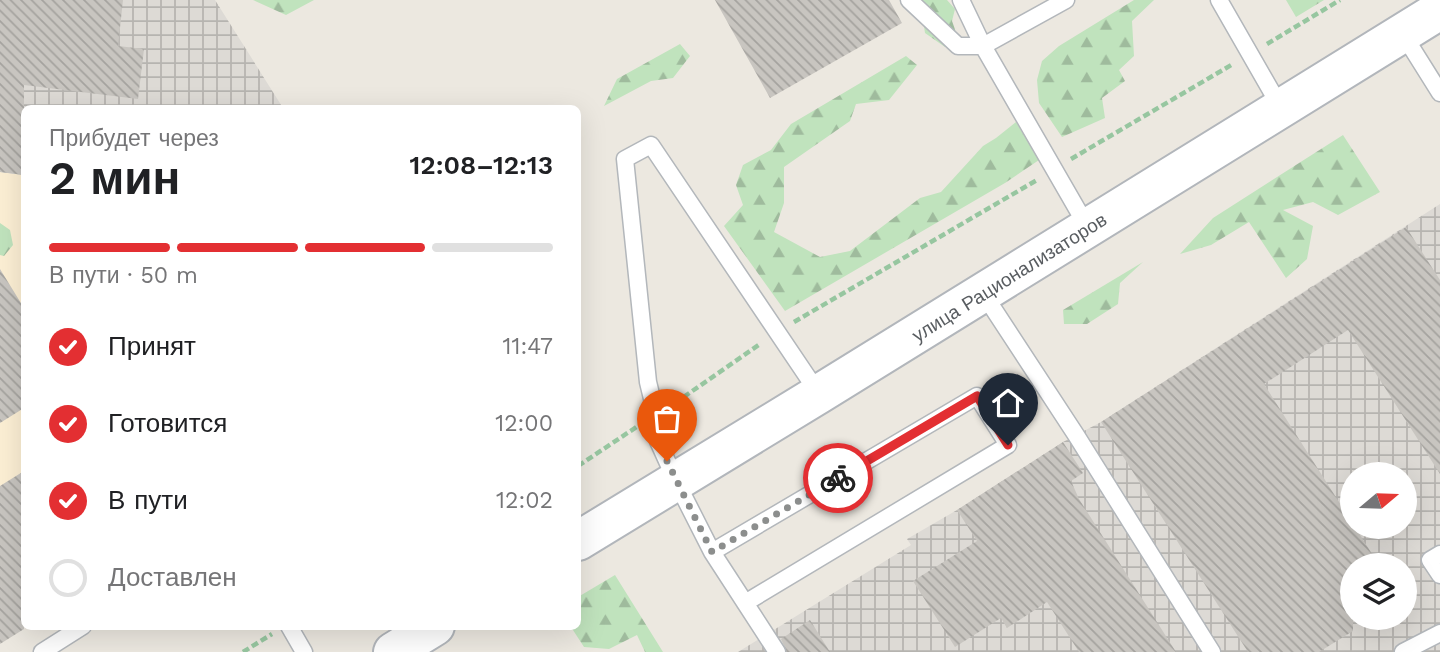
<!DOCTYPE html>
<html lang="ru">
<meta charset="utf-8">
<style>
:root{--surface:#fff;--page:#f6f6f6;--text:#202124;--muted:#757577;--line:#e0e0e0;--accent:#e32f32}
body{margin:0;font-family:"Work Sans",sans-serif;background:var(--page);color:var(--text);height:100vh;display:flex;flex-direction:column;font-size:26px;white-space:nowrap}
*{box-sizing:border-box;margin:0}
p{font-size:23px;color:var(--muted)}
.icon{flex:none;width:38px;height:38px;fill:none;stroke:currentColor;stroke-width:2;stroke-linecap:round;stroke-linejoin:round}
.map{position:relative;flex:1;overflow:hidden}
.details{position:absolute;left:21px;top:105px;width:560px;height:525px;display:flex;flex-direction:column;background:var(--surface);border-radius:10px;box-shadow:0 7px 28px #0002}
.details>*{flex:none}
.needle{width:46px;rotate:71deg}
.buttons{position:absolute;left:1340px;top:462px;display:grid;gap:14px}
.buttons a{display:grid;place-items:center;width:77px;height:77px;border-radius:50%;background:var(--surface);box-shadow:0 7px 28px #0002;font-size:35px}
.pin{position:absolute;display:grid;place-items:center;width:60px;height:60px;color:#fff;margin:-72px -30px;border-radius:50% 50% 50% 0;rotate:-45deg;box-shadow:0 0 7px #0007}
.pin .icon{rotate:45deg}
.courier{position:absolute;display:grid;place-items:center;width:70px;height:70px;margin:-35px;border:5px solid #e32f32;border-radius:50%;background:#fff;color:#222;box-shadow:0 2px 9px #0007}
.headline em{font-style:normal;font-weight:600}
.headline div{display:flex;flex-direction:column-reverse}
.headline{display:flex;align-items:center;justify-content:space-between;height:119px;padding:0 28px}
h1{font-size:46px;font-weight:600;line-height:52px}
.bar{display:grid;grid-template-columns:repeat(4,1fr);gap:10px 7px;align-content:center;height:84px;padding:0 28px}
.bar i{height:9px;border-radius:5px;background:var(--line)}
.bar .current{background:var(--accent)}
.bar p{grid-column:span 4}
ol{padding:0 28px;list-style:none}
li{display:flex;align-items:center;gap:21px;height:77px}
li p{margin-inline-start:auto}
li .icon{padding:7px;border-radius:50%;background:var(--accent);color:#fff;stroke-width:4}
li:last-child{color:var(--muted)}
li i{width:38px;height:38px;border:4px solid var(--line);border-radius:50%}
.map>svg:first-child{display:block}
.commercial{fill:#fcefd4}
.industrial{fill:url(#industrial-grid);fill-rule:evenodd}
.forest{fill:url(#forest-firs)}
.building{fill:url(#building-back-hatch)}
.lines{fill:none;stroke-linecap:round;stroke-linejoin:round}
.lane-casing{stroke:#b3b7bb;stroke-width:19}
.secondary-casing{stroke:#b2b6bb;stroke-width:42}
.path{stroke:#97c6a0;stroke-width:4.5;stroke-dasharray:7 3.5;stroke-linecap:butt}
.lane{stroke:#fff;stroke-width:16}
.secondary{stroke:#fff;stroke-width:38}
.done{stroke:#8c8e8d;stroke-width:7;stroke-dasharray:0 12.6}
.route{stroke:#e32f32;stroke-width:9}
.labels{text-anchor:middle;stroke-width:7;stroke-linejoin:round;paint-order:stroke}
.street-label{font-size:19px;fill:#595d61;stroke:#fff}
</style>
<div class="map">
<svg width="1440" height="652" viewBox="0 0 1440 652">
<defs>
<pattern id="industrial-grid" width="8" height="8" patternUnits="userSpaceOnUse" patternTransform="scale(1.75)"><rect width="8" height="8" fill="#dddad5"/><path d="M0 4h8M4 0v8" fill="none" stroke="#b6b4b0"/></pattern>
<pattern id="forest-firs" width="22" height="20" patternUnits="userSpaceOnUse" patternTransform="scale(1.75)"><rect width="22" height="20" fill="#c0e3bd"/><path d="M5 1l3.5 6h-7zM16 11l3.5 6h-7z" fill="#9fbb9d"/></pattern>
<pattern id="building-back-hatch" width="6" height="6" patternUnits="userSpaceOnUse" patternTransform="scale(1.75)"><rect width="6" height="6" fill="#c8c5c0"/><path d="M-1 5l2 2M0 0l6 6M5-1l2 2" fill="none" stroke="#a5a39f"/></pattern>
</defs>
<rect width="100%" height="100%" fill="#ece8e0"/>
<!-- commercial -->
<path class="commercial" d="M0,172L24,175V595L0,610Z"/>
<!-- industrial -->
<path class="industrial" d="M0,0H215L283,108H24V175L0,172Z
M1440,204V652H738L911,545L907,539L957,510L1063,442L1101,422ZM1353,474H1405V527H1353ZM1353,565H1405V618H1353Z"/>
<!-- forest -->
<path class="forest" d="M253,0H314L286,15Z
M920,0H947L955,9L952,21L958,38L945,47L925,33Z
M1134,0H1154L1132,21L1134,56L1119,70L1125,81L1102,98L1105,118L1062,137L1039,103L1037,80L1042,61L1059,46Z
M1286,0H1324L1296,17Z
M680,44L690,56L673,78L651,81L604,106L617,79Z
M906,56L917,65L889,100L856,104L850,121L784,167V203L774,232L820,257L850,251L920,198L941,192L983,146L996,138L1016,122L1039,160L1005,183L785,311L724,226L743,205L736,185L743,165L771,150L791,124Z
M1343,135L1380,192L1338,215L1313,202L1283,210L1313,226L1307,259L1286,278L1249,222L1211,245L1180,254L1213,218Z
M0,223L10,230L13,245L4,256L0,255Z
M1143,262L1120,283L1118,304L1087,324H1064L1063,310Z
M615,575L663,652H645L637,635L609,649L584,647L571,627L578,626V597Z"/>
<!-- building -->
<path class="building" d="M0,0H123L118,46L144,49L138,99L24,85V175L0,172Z
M715,0H889L902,23L770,98Z
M1406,227L1440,280V474L1348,330L1264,384L1353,524V527H1355L1379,565H1353V631L1319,652H1248L1101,422Z
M0,269L24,308V408L0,423Z
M1063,442L1083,473L1071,481L1079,499L1176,652H1079L1047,602L1007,628L1001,618L955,647L913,581L977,541L957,510Z
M24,471V629L0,644V486Z
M810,620L830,652H787L781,639Z"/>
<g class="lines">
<!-- lane casing -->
<g class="lane-casing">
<path id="lane" d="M909,0L958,46H983L1066,0
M961,0L983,46L1088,228
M1219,0L1281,108
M1403,34L1440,93
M983,293L1076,435L1212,652
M712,552L977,396L1008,445L745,603
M1440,554L1430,560L1440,575
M289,626L304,652
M42,652L83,626
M777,652L712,552L676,481L658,441L656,415L648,382L625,159L651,145L819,394
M1403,652L1440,633"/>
</g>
<!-- secondary casing -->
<g class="secondary-casing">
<path id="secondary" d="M578,541L819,394L1440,10
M393,652L435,626"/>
</g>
<!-- path -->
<path class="path" d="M1267,44L1340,0
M1071,159L1233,64
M794,322L1037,180
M675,403L760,344
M578,466L638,426
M243,652L272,634"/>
<!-- lane -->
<use href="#lane" class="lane"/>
<!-- secondary -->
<use href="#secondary" class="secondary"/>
</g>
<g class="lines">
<!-- done -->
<path class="done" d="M667,461L712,552L838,478"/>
<!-- route -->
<path class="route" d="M838,478L977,396L1008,445"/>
</g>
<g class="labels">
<!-- street labels -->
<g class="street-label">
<text transform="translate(1009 277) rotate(-32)" y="7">улица Рационализаторов</text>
</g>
</g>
</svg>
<div class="buttons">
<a><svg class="needle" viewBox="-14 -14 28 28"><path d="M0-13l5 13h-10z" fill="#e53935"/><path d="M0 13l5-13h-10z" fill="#757577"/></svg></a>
<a><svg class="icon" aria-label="layers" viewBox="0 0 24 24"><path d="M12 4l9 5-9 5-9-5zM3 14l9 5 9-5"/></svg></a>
</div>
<div class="pin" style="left:667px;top:461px;background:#ea580c"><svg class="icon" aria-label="bag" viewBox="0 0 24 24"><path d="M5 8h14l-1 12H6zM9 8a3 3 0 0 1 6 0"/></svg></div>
<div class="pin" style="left:1008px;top:445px;background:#1f2937"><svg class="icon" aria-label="home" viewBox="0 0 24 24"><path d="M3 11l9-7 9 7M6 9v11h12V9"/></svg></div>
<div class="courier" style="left:838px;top:478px"><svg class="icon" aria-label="bike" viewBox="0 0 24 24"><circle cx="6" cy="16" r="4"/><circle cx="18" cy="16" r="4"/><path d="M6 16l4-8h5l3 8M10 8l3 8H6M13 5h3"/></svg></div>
<section class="details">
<div class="headline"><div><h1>2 мин</h1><p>Прибудет через</p></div><em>12:08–12:13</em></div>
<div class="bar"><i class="current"></i><i class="current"></i><i class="current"></i><i></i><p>В пути · 50 m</p></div>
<ol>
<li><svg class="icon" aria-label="check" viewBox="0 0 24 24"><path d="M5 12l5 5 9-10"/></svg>Принят<p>11:47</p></li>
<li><svg class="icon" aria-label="check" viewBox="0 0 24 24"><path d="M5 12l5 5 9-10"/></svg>Готовится<p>12:00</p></li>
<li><svg class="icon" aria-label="check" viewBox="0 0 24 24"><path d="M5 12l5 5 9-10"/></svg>В пути<p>12:02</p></li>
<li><i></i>Доставлен</li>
</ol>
</section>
</div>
